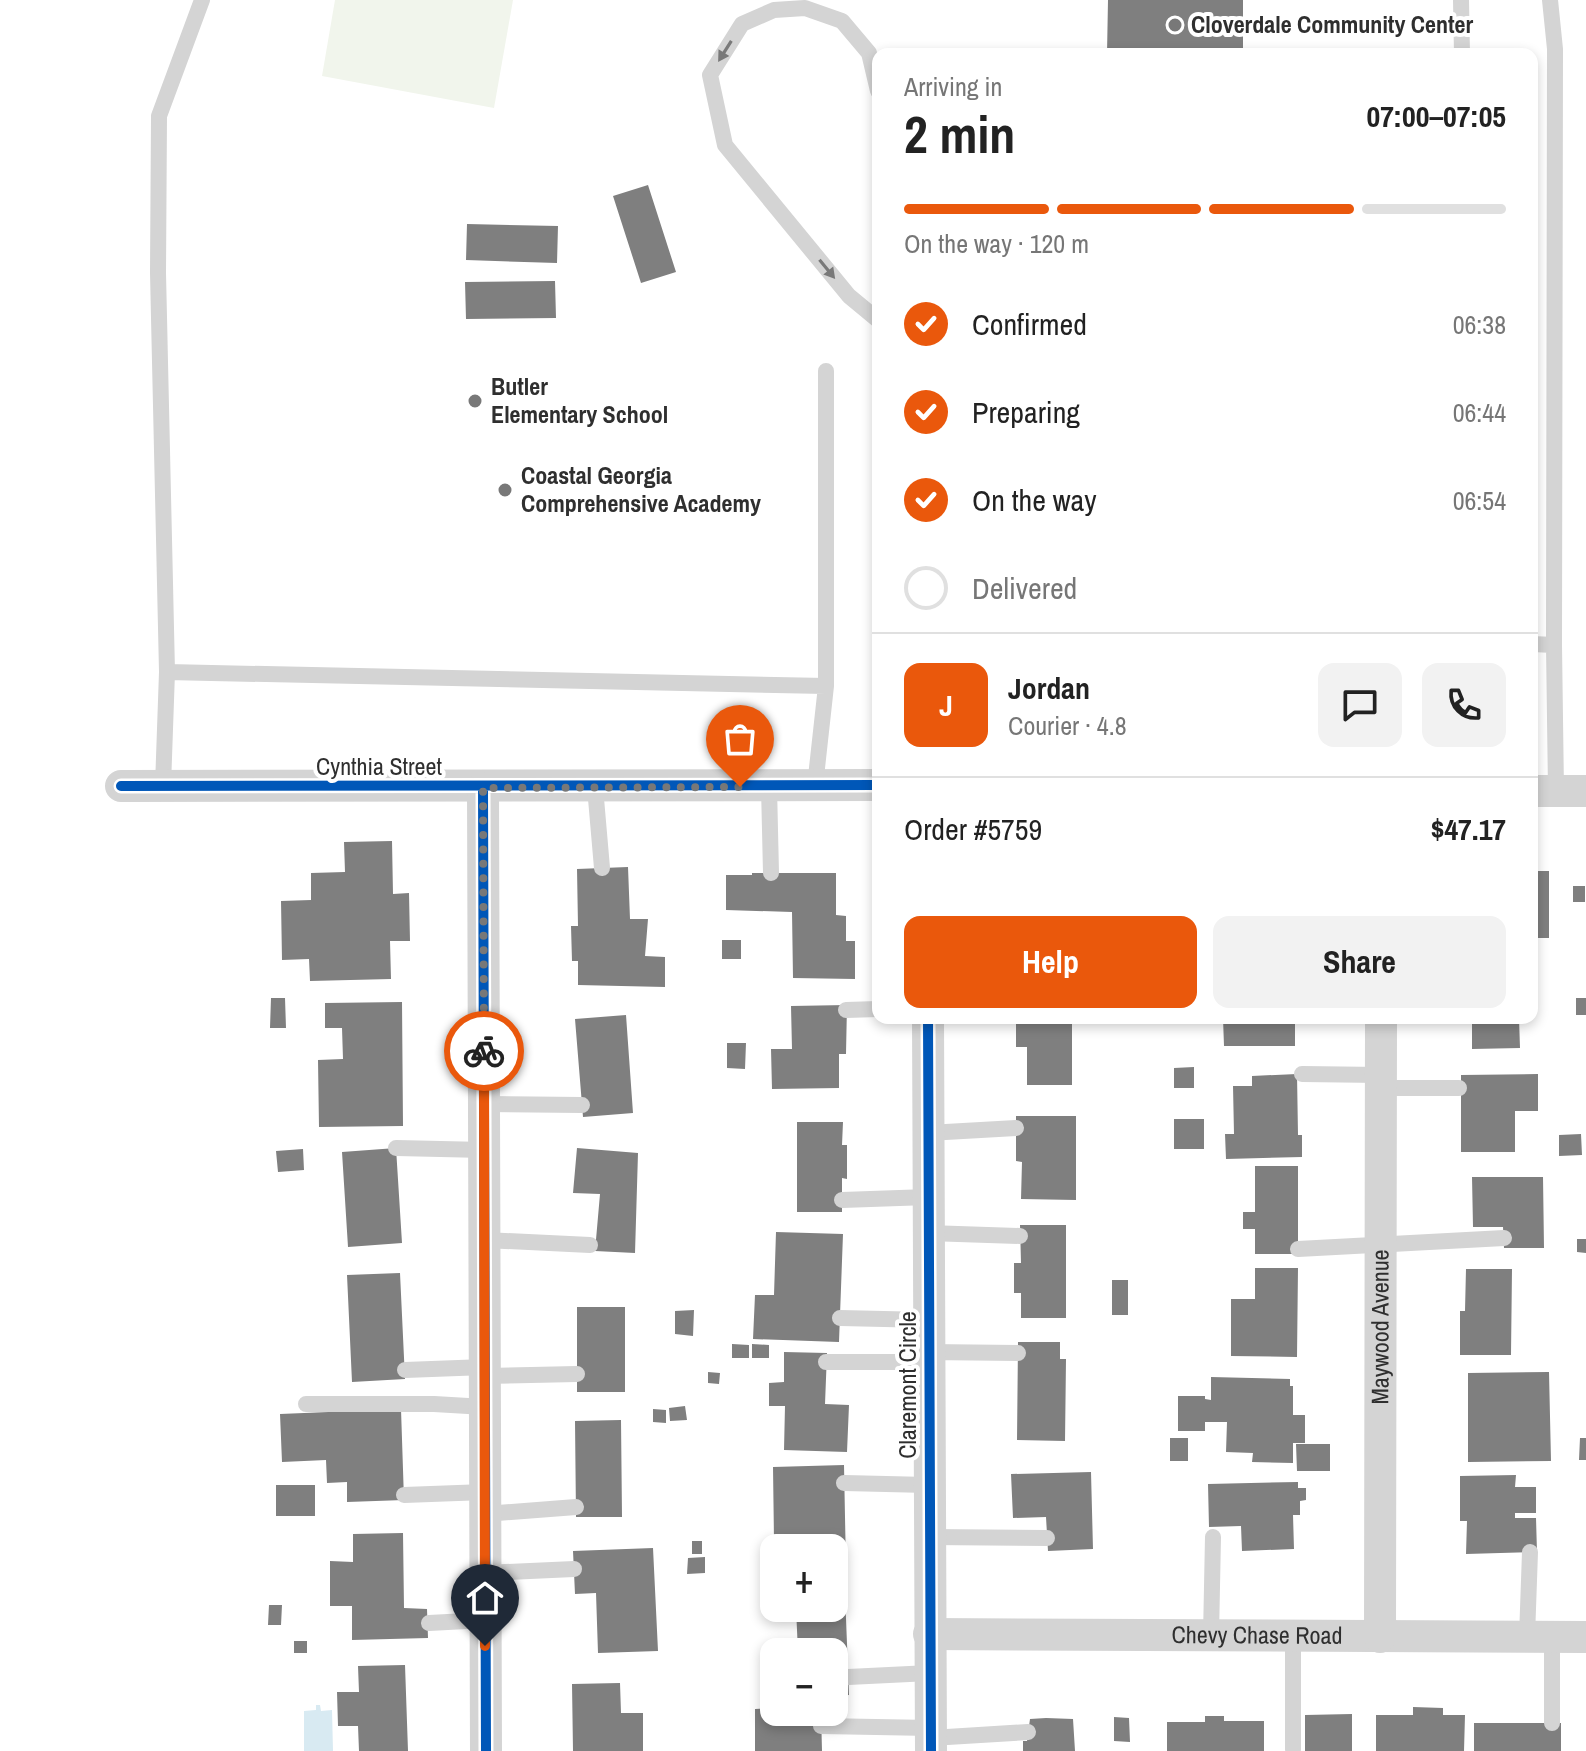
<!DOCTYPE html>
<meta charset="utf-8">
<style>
:root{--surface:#fff;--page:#f2f2f2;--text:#222;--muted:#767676;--line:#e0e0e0;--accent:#ea580c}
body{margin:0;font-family:"Archivo Narrow",sans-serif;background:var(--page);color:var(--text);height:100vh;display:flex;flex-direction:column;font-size:30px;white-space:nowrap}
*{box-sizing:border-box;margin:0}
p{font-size:26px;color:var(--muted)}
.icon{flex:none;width:44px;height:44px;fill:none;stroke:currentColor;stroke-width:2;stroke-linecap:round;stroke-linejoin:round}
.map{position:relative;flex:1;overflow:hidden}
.panel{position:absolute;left:872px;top:48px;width:666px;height:976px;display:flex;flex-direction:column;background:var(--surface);border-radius:16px;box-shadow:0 4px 12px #0003}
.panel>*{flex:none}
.tools{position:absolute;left:760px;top:1534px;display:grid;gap:16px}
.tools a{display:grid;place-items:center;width:88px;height:88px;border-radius:16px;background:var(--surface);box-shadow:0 4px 12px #0003;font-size:40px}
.pin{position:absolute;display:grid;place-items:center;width:68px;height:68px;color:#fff;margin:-82px -34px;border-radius:50% 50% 50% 0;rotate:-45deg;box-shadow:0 0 8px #0007}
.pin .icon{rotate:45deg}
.courier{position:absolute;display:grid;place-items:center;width:80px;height:80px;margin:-40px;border:6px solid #ea580c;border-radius:50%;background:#fff;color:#222;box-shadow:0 2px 10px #0007}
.headline em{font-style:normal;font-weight:700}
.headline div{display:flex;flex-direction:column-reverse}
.headline{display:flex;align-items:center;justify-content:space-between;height:136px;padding:0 32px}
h1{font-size:52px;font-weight:700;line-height:60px}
.bar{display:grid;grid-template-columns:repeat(4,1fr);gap:12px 8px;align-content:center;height:96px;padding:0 32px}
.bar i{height:10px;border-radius:6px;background:var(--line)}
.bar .selected{background:var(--accent)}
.bar p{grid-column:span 4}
.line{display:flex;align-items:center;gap:20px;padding:0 32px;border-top:2px solid var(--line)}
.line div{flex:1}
.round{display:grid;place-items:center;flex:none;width:84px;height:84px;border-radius:16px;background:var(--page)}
ol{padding:0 32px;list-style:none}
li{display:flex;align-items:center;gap:24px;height:88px}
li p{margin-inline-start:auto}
li .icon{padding:8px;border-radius:50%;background:var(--accent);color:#fff;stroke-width:4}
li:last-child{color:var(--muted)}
li i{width:44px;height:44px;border:4px solid var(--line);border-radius:50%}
.action{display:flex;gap:16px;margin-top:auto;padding:16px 32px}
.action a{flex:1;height:92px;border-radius:16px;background:var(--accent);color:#fff;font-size:32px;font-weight:700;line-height:92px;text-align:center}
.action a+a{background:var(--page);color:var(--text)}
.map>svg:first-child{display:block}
.green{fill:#f1f5ec}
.water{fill:#d8eaf2}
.building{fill:#7f7f7f}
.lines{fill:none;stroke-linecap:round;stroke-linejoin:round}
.lane{stroke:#d4d4d4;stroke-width:16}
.street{stroke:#d4d4d4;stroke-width:32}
.cycleway-casing{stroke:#fff;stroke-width:15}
.cycleway{stroke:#0057b8;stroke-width:10}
.oneway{fill:#797979}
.done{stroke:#787878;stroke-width:8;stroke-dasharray:0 14.4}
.route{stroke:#ea580c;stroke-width:10}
.poi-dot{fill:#787878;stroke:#fff;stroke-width:3}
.labels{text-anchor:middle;stroke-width:8;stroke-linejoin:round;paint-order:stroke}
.poi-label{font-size:24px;font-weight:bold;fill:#2f2f2f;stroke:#fff;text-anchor:start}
.street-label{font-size:24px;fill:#2f2f2f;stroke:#fff}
</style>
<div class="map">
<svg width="1586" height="1751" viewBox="0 0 1586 1751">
<rect width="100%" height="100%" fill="#fff"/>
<!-- green -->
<path class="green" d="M335,0H513L494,108L322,76Z"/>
<!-- water -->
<path class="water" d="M316,1705H320L321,1711L332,1710L333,1751H304V1711L316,1710Z"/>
<!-- building -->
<path class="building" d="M1108,0H1243V54H1107Z
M918,49L1031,51V54H918Z
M648,185L676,272L641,283L613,196Z
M467,224L558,226L557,263L466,260Z
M555,281L556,318L466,319L465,282Z
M392,841L393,894L409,893L410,941H390L391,979L310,981L309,959L282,960L281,901L311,900V873L345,872L344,842Z
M628,867L630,919H648L645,956L665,957V987L578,985V961H572L571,926H578L577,869Z
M1532,871H1549V938H1532Z
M752,873H836V915L846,916V941H855V979L793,978L792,912L726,910V875H752Z
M1573,886H1585V902H1573Z
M722,940H741V959H722Z
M1535,986L1536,1012H1532V987Z
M271,998H285L286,1028H270Z
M1576,998H1586V1015H1576Z
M402,1002L403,1126L319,1127L318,1060L343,1059L342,1028H325V1003Z
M847,1005L846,1054H839V1088L772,1089L771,1049H792L791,1006Z
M626,1015L633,1113L583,1117L575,1019Z
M1016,1018H1072V1085H1027V1047H1016Z
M1223,1018H1295V1046H1224Z
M1472,1018H1519L1520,1048L1472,1049Z
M727,1043H746L745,1069L727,1068Z
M1194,1067V1088H1174V1068Z
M1297,1074L1298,1135H1302V1157L1226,1159L1225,1134H1234L1233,1086H1252V1076Z
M1538,1074V1111H1515V1152H1461V1075Z
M1016,1116H1076V1200L1021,1199L1022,1162L1016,1161Z
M1174,1119H1204V1149H1174Z
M797,1122H843L842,1145H847V1179L842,1178V1212H797Z
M1581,1134L1582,1155L1559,1156V1135Z
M396,1148L402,1243L348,1247L342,1152Z
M577,1148L638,1153L635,1253L595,1251L600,1194L573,1193Z
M303,1149L304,1170L278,1172L276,1151Z
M1255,1166H1298V1254H1255V1229H1243V1212H1255Z
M1472,1177H1543L1544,1248H1504L1503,1227H1473Z
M1020,1225H1066V1318H1021V1293H1014V1263H1021Z
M776,1232L843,1234L839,1342L753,1339L755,1295H774Z
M1577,1239H1586V1253L1577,1252Z
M1255,1268H1298L1297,1357L1231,1356V1299H1255Z
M1466,1269H1512L1511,1355H1460V1311H1465Z
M400,1273L405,1379L352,1382L347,1275Z
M1112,1280H1128V1315H1112Z
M577,1307H625V1392H577Z
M694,1310L693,1336L675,1334V1311Z
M1018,1342H1060V1359H1066L1065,1441L1017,1440Z
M732,1344L749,1345V1358H732Z
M752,1344L769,1345V1358H752Z
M784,1352L827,1353L825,1404L849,1405L847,1452L784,1450L785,1406H769V1383L784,1382Z
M708,1372L720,1373L719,1384L708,1383Z
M1549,1372L1551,1461L1468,1462V1373Z
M1211,1377L1290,1379V1386H1293V1415H1305V1443H1293V1463L1252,1462L1253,1453L1226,1452L1227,1422H1205V1431H1178V1396H1205V1399L1211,1400Z
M685,1406L687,1420L670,1421L669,1408Z
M401,1409L404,1500L347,1502V1482L327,1483L326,1460L282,1462L280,1414Z
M653,1409L666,1410V1423L653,1422Z
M621,1420L622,1517H576L575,1421Z
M1170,1438H1188V1461H1170Z
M1580,1438H1586V1460H1579Z
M1296,1444H1330V1471H1297Z
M844,1465L846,1568H834V1548H798V1540L774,1541L773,1467Z
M1091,1472L1093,1549L1048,1551L1046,1517L1013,1518L1011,1474Z
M1516,1475L1515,1487H1536V1513H1515V1518H1536L1537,1552L1466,1554L1467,1521H1460V1476Z
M1298,1482V1488H1306V1500L1300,1501V1515H1293L1294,1549L1242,1551L1241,1526L1209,1527L1208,1484Z
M276,1485H315V1516H276Z
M403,1533L404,1608L427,1609L428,1638L352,1640V1606H330V1561L353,1562V1534Z
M692,1541H702V1554H692Z
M653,1548L658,1651L598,1653L596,1593L575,1594L573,1551Z
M705,1557V1573L687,1574L688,1558Z
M834,1593H845L849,1695L834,1696V1652H798L796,1608H834Z
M269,1605H282L281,1625H268Z
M294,1641H307V1653H294Z
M405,1665L408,1751H359L358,1726H338L337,1692H359L358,1666Z
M620,1683L621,1713H643V1751H573L572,1684Z
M1413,1707L1443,1708V1715H1465L1464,1751H1376V1715H1413Z
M774,1708V1712H821L822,1751H755V1709Z
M1352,1714V1751H1305V1715Z
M1205,1716H1224V1721H1264V1751H1167V1722H1205Z
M1114,1717L1129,1718L1130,1742L1114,1741Z
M1046,1718L1073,1719L1075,1751H1023V1741H1027L1030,1719Z
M1474,1723H1561V1751H1474Z"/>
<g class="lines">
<!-- lane -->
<path class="lane" d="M1461,0L1462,54
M1550,0L1555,49L1554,645
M878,91L869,53L842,21L805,8L774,10L742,24L710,75L725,145L849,296L878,320
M1532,644L1554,645L1556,791
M167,672L158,273L159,116L202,0
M163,786L167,672L826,686
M815,786L826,686V371
M595,787L602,868
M769,787L771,873
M846,1010L878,1009
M1302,1074L1381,1075
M1381,1088H1459
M484,1104L582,1105
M928,1133L1016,1128
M396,1148L485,1150
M842,1200L928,1197
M928,1233L1020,1236
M485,1240L590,1245
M1298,1249L1504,1238
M840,1318L928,1320
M928,1352L1018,1353
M826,1362H928
M405,1370L485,1367
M485,1376L577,1374
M306,1404H434L485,1407
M844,1483L928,1485
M404,1495L485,1492
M485,1514L576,1507
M929,1537L1047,1538
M485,1573L574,1569
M429,1623L485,1620
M1211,1636L1213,1537
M1293,1636V1749
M1527,1637L1530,1552
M848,1677L930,1673
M1552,1723V1637
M821,1726L931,1728
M931,1738L1028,1732"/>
<!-- street -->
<g class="street">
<path d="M121,786L878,785"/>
<path d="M483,788L486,1751"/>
<path d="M1532,791H1586"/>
<path d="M928,1018L931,1751"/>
<path id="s1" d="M929,1634L1586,1637"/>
<path id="s2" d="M1380,1637L1381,1018"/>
</g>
<!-- cycleway casing -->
<g class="cycleway-casing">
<path id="cycleway" d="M121,786L878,785
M483,788L486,1751
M928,1018L931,1751"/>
</g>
<!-- cycleway -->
<use href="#cycleway" class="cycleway"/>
</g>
<!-- one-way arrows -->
<defs><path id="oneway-solid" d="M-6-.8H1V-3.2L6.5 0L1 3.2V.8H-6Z" transform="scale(2)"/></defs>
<g class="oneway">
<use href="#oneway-solid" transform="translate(725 51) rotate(122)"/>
<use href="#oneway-solid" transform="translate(827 269) rotate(51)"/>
</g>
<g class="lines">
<!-- done -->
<path class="done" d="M484,1051L483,788L740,787"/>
<!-- route -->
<path class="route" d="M484,1051L485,1646"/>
</g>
<!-- markers -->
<g class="poi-dot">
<circle cx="1175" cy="25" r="8"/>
<circle cx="475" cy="401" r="8"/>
<circle cx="505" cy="490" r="8"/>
</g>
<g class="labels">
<!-- poi labels -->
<g class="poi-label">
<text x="1191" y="33">Cloverdale Community Center</text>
<text x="491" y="395">Butler<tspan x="491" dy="28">Elementary School</tspan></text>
<text x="521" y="484">Coastal Georgia<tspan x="521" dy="28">Comprehensive Academy</tspan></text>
</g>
<!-- street labels -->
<g class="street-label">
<text x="379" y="775">Cynthia Street</text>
<text dy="8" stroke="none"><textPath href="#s2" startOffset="310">Maywood Avenue</textPath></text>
<text transform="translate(908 1385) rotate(-90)" y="8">Claremont Circle</text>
<text dy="8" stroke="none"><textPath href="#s1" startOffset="328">Chevy Chase Road</textPath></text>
</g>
</g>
</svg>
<div class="tools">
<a>+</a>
<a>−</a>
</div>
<div class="pin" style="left:740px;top:787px;background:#ea580c"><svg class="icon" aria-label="bag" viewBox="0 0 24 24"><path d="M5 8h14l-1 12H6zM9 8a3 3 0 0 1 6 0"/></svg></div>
<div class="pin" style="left:485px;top:1646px;background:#1f2937"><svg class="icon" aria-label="home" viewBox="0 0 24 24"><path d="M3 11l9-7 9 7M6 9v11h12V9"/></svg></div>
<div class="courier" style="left:484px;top:1051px"><svg class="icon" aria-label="bike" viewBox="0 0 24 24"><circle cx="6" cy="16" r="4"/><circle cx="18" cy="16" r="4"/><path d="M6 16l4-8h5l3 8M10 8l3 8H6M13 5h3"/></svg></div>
<section class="panel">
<div class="headline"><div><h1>2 min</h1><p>Arriving in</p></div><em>07:00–07:05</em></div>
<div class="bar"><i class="selected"></i><i class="selected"></i><i class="selected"></i><i></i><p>On the way · 120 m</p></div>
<ol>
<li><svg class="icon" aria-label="check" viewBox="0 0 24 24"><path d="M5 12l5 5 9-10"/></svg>Confirmed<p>06:38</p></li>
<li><svg class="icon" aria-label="check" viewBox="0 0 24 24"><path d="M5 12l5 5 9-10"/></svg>Preparing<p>06:44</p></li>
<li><svg class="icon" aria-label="check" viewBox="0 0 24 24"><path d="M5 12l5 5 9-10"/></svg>On the way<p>06:54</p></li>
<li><i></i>Delivered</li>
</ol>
<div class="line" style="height:144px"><b class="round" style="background:var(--accent);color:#fff">J</b><div><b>Jordan</b><p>Courier · 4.8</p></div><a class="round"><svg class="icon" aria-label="chat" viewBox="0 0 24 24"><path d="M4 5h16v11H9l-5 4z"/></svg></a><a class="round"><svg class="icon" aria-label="phone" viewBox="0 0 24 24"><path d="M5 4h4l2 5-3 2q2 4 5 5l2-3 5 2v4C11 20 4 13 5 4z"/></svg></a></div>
<div class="line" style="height:104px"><div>Order #5759</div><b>$47.17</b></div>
<div class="action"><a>Help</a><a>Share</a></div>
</section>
</div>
